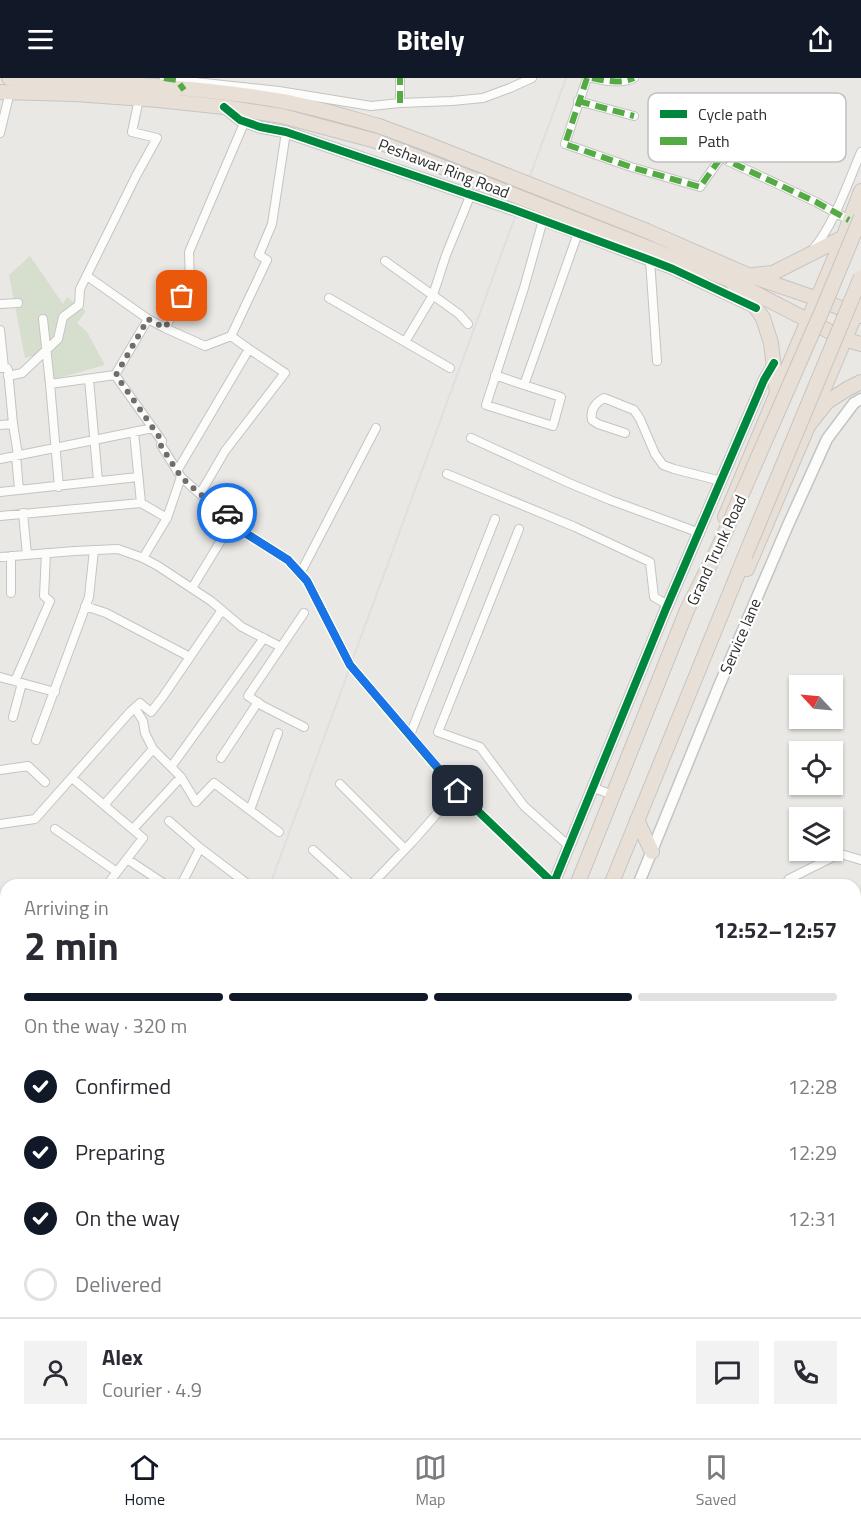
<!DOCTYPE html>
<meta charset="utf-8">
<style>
:root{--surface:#fff;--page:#f2f2f3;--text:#2b2b33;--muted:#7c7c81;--line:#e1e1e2;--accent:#111827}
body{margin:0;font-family:"Titillium Web",sans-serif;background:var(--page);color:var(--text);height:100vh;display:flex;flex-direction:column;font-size:22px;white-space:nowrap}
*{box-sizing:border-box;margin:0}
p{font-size:20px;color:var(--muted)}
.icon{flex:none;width:33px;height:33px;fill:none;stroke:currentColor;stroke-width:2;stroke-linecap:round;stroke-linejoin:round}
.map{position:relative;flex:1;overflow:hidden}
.side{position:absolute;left:0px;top:801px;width:861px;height:560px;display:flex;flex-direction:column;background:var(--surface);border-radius:18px 18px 0 0;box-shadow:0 2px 4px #0004}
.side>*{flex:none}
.needle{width:39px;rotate:296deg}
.controls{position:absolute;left:789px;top:597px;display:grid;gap:12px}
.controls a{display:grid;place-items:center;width:54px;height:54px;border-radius:0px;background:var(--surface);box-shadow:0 2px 4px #0004;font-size:30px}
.pin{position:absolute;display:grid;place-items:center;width:51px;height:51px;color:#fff;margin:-26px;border-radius:12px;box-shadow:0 3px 9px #0006}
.courier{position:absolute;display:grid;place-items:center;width:60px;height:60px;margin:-30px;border:4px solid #1a73e8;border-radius:50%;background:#fff;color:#222;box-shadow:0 2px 8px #0007}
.head em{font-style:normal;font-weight:700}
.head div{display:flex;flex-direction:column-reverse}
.head{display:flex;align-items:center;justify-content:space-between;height:102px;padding:0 24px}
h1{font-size:39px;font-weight:700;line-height:45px}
.bar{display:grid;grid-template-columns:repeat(4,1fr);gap:9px 6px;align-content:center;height:72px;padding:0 24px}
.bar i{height:8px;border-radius:4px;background:var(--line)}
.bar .selected{background:var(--accent)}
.bar p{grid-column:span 4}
.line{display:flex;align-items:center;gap:15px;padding:0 24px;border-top:2px solid var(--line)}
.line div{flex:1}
.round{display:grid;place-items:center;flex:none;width:63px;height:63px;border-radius:0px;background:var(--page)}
ol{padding:0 24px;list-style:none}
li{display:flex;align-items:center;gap:18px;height:66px}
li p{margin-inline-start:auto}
li .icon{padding:6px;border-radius:50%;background:var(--accent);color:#fff;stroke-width:4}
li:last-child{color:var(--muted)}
li i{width:33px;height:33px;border:3px solid var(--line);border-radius:50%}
header{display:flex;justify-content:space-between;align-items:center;height:78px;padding:0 24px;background:var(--accent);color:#fff;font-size:27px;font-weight:700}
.menu{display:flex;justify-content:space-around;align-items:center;height:84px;border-top:2px solid var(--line);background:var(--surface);font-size:16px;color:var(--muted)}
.menu a{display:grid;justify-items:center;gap:3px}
.menu .selected{color:var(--accent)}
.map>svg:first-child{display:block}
.cemetery{fill:#d6decd}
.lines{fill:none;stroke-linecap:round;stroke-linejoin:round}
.street-casing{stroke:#c4c4c4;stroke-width:10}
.secondary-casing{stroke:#c4c4c4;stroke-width:13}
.highway-casing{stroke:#c6c5c3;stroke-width:16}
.street{stroke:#fcfcfb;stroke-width:8}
.secondary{stroke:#fcfcfb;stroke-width:10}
.highway{stroke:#e8e0d7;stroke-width:14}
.rail{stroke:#dfdfe0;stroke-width:2}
.secondary-bridge-casing{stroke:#c4c4c4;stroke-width:13;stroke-linecap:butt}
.highway-bridge-casing{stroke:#c6c5c3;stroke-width:16;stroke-linecap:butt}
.secondary-bridge{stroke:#fcfcfb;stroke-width:10}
.highway-bridge{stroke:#e8e0d7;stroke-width:14}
.quiet{stroke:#54ab44;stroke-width:6;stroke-dasharray:12 6;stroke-linecap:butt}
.cycleway-casing{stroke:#fff;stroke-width:11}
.cycleway{stroke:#00873e;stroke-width:8}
.done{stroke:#6f6e6d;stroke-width:6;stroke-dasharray:0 10.8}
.route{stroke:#1a73e8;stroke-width:8}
.labels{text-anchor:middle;stroke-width:4.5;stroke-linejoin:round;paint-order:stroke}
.street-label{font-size:16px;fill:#2d2d2d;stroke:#fff}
.key{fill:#fff;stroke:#c0c0c0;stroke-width:1.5}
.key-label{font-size:16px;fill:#2d2d2d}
</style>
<header><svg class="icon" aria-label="menu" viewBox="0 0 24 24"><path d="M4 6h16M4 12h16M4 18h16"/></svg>Bitely<svg class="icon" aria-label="share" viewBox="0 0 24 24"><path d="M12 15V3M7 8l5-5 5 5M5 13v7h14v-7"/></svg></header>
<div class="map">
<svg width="861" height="1360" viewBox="0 0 861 1360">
<rect width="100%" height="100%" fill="#eae8e4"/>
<!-- cemetery -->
<path class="cemetery" d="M30,178L63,226L67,219L86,233L77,245L87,254L105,287L44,304V275L25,280L9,197Z"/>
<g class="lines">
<!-- street casing -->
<g class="street-casing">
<path id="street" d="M164,0L177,2L180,5
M587,0L565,66L631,89L700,109L722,78
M592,0C606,3 621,6 634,0
M177,2L279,13L371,28L400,25L452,23L483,20L510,10L532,0
M578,23L634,38
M400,25V0
M657,50L667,45L686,51L728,83L816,124L849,142
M0,55L10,14
M813,171C833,149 849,102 861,74
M650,182L657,283
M385,183L459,236L468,246
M87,198L148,241L115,297L162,363L161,367L181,399L167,440L143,480
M329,220L450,290
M0,226L18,225
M43,241L50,306L59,409
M148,241L165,250L190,203L189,174L245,43
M165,250L205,268L231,258
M0,252L4,290
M405,264L433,217L446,177L471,116
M0,290H7L8,292L13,346L18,377
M495,297L524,307L578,155
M8,298L22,295L58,261L63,239L79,227L80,211L136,98L157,60L132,54L139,21
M89,301L98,403
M50,306L115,297
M524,307L561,319L553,348L486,327L524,210L543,142
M0,347L13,346
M134,354L141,425L167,440
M625,355L598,346L592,342C590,332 595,325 604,320L634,332L640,341L655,376L663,387L674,391L721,403
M471,360L569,405L610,422L700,455
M16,377L19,412
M0,381L153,350
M177,393L249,271L231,258L267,182L259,177L272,146L286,54
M447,396L575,449L650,484L654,519L668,527
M181,399L200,416L231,438V446L192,510
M0,414L138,399
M200,416L225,373L285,295L249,271
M23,435L27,477
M0,438L141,425
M231,446L288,482L307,503L350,587L457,713L554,806
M519,451L438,654L480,669L524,728L569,768
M0,479L75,473L118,471L143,480L158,488L211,523L242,549L281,569
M300,496L376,350
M11,515V478
M85,528L106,535L190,579
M0,599L55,614
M15,603L50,523L44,518L46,475
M135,630L143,643L145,655L153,671L181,699L196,724L214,705L279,754
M13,639L22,605
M304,649L263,628L248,618L304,535
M410,657L495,441
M36,662L89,519L94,472
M221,680L258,624
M171,689L264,560
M0,692L28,688L45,704
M72,700L143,760L107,807
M340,706L405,771
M594,710L613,717
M104,727L153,671
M250,732L278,655
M169,743L200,770L249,807
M0,746L35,741L130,634L140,625L151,634L162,620L222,532
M55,751L117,794
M133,751L181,699
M313,772L352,807
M127,781L166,807
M181,807L200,770
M371,807L413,763L457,713
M785,807L789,801L835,778L841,776L861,782
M0,841L6,842
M855,881H861
M0,908L6,896
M0,947L6,950
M0,980L6,983
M0,1041L6,1044
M0,1104L6,1105
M855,1120L861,1126
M855,1180L861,1179
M0,1206L6,1200
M0,1246L6,1256
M855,1298L861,1299
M0,1334L6,1336
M46,1354L56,1359
M235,1354L243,1358L246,1354
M308,1354L325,1360
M338,1354L345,1360
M551,1354L557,1360
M763,1354L773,1360
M595,1357L597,1354
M168,1360L171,1354
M712,1360L714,1354"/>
</g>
<!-- secondary casing -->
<g class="secondary-casing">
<path id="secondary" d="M225,30L240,42L260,49L286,54L512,131
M522,134L673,191L750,227
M553,807L665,533L764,302L774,285
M638,807L719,608L788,447L827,361L854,325L861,321
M325,1360L327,1354
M406,1360L408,1354"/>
</g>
<!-- highway casing -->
<g class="highway-casing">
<path id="highway" d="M9,0C100,5 192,7 282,23C314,29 346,39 379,48
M0,14L75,16L158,22L224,29L282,38L376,63
M647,153L748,197L818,221L861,238
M641,167L730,202L844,261L861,266
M753,197L773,195L842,160
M778,313L841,165L861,113
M814,334L861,223
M725,439L777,315L771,265L763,240L756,230L730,202
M747,491L808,348L827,324L847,311L861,304
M637,742L652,774
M577,807L687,532L720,466
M611,807L745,478
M352,1360L355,1354
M385,1360L387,1354"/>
</g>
<!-- street -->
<use href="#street" class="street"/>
<!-- secondary -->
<use href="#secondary" class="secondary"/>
<!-- highway -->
<use href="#highway" class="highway"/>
<!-- rail -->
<path class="rail" d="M270,807L566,0
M65,1360L67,1354"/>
<!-- secondary-bridge casing -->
<g class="secondary-bridge-casing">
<path id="secondary-bridge" d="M512,131L522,134"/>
</g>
<!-- highway-bridge casing -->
<g class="highway-bridge-casing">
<path id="highway-bridge" d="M379,48L425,65L647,153
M376,63L641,167
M720,466L824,228L861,139
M745,478L861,199"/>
</g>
<!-- secondary-bridge -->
<use href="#secondary-bridge" class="secondary-bridge"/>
<!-- highway-bridge -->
<use href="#highway-bridge" class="highway-bridge"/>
<!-- quiet -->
<path class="quiet" d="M164,0L177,2L184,12
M587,0L565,66L631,89L700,109L722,78
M592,0C606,3 621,6 634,0
M578,23L634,38
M400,25V0
M657,50L667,45L686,51L728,83L816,124L849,142
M0,1246L6,1256"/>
<!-- cycleway casing -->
<g class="cycleway-casing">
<path id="cycleway" d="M224,29L240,42L260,49L286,54L512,131L650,182L673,191L756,230
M231,446L288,482L307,503L350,587L457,713L554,806
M553,807L665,533L764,302L774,285"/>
</g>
<!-- cycleway -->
<use href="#cycleway" class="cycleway"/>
</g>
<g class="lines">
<!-- done -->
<path class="done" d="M182,218L165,250L148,241L116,297L162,363L161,368L181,399L200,416L227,435"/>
<!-- route -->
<path class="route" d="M227,435L231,438V446L288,482L307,503L350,587L458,713"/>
</g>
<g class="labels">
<!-- street labels -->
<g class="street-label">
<text transform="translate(444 90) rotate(21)" y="6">Peshawar Ring Road</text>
<text transform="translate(716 472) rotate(-65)" y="6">Grand Trunk Road</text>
<text transform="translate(740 558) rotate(-67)" y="6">Service lane</text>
</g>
</g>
<!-- legend -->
<rect x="648" y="15" width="198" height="69" rx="9" class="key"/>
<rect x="660" y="32" width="27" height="8" fill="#00873e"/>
<rect x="660" y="59" width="27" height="8" fill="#54ab44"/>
<g class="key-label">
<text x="698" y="42">Cycle path</text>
<text x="698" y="69">Path</text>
</g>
</svg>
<div class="controls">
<a><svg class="needle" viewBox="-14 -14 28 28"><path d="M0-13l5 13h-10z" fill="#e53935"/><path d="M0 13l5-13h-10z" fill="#7c7c81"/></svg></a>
<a><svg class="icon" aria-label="locate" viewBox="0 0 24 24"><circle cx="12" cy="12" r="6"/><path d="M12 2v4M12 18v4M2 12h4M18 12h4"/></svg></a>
<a><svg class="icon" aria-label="layers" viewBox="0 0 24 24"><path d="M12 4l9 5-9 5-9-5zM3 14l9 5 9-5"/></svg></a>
</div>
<div class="pin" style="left:182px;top:218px;background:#ea580c"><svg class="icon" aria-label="bag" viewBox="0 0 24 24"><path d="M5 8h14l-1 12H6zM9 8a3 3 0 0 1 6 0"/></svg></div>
<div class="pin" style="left:458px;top:713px;background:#1f2937"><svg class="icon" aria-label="home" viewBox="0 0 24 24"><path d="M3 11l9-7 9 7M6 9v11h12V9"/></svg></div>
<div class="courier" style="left:227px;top:435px"><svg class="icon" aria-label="car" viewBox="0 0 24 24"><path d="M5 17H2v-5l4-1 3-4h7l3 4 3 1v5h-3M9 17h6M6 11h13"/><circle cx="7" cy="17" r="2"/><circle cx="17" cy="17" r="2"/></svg></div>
<section class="side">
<div class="head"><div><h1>2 min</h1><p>Arriving in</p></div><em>12:52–12:57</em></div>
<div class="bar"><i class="selected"></i><i class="selected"></i><i class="selected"></i><i></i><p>On the way · 320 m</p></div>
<ol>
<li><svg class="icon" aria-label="check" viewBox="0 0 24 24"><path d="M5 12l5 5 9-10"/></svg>Confirmed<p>12:28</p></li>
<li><svg class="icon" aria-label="check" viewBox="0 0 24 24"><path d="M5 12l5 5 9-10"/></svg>Preparing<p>12:29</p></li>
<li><svg class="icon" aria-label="check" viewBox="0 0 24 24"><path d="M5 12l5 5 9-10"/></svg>On the way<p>12:31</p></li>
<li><i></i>Delivered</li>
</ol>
<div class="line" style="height:108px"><a class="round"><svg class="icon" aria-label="person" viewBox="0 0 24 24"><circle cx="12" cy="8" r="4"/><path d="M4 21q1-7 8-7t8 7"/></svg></a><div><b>Alex</b><p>Courier · 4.9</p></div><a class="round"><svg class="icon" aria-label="chat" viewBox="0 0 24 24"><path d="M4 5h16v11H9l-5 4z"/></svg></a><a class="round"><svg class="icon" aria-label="phone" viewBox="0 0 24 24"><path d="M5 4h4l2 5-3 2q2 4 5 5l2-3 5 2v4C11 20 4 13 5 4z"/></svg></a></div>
</section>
</div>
<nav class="menu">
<a class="selected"><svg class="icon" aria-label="home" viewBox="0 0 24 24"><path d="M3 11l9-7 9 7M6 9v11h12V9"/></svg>Home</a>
<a><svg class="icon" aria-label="map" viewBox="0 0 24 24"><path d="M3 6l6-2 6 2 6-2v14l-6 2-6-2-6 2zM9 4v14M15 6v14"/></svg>Map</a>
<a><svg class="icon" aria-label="saved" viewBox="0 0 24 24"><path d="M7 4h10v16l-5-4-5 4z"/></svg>Saved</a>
</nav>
